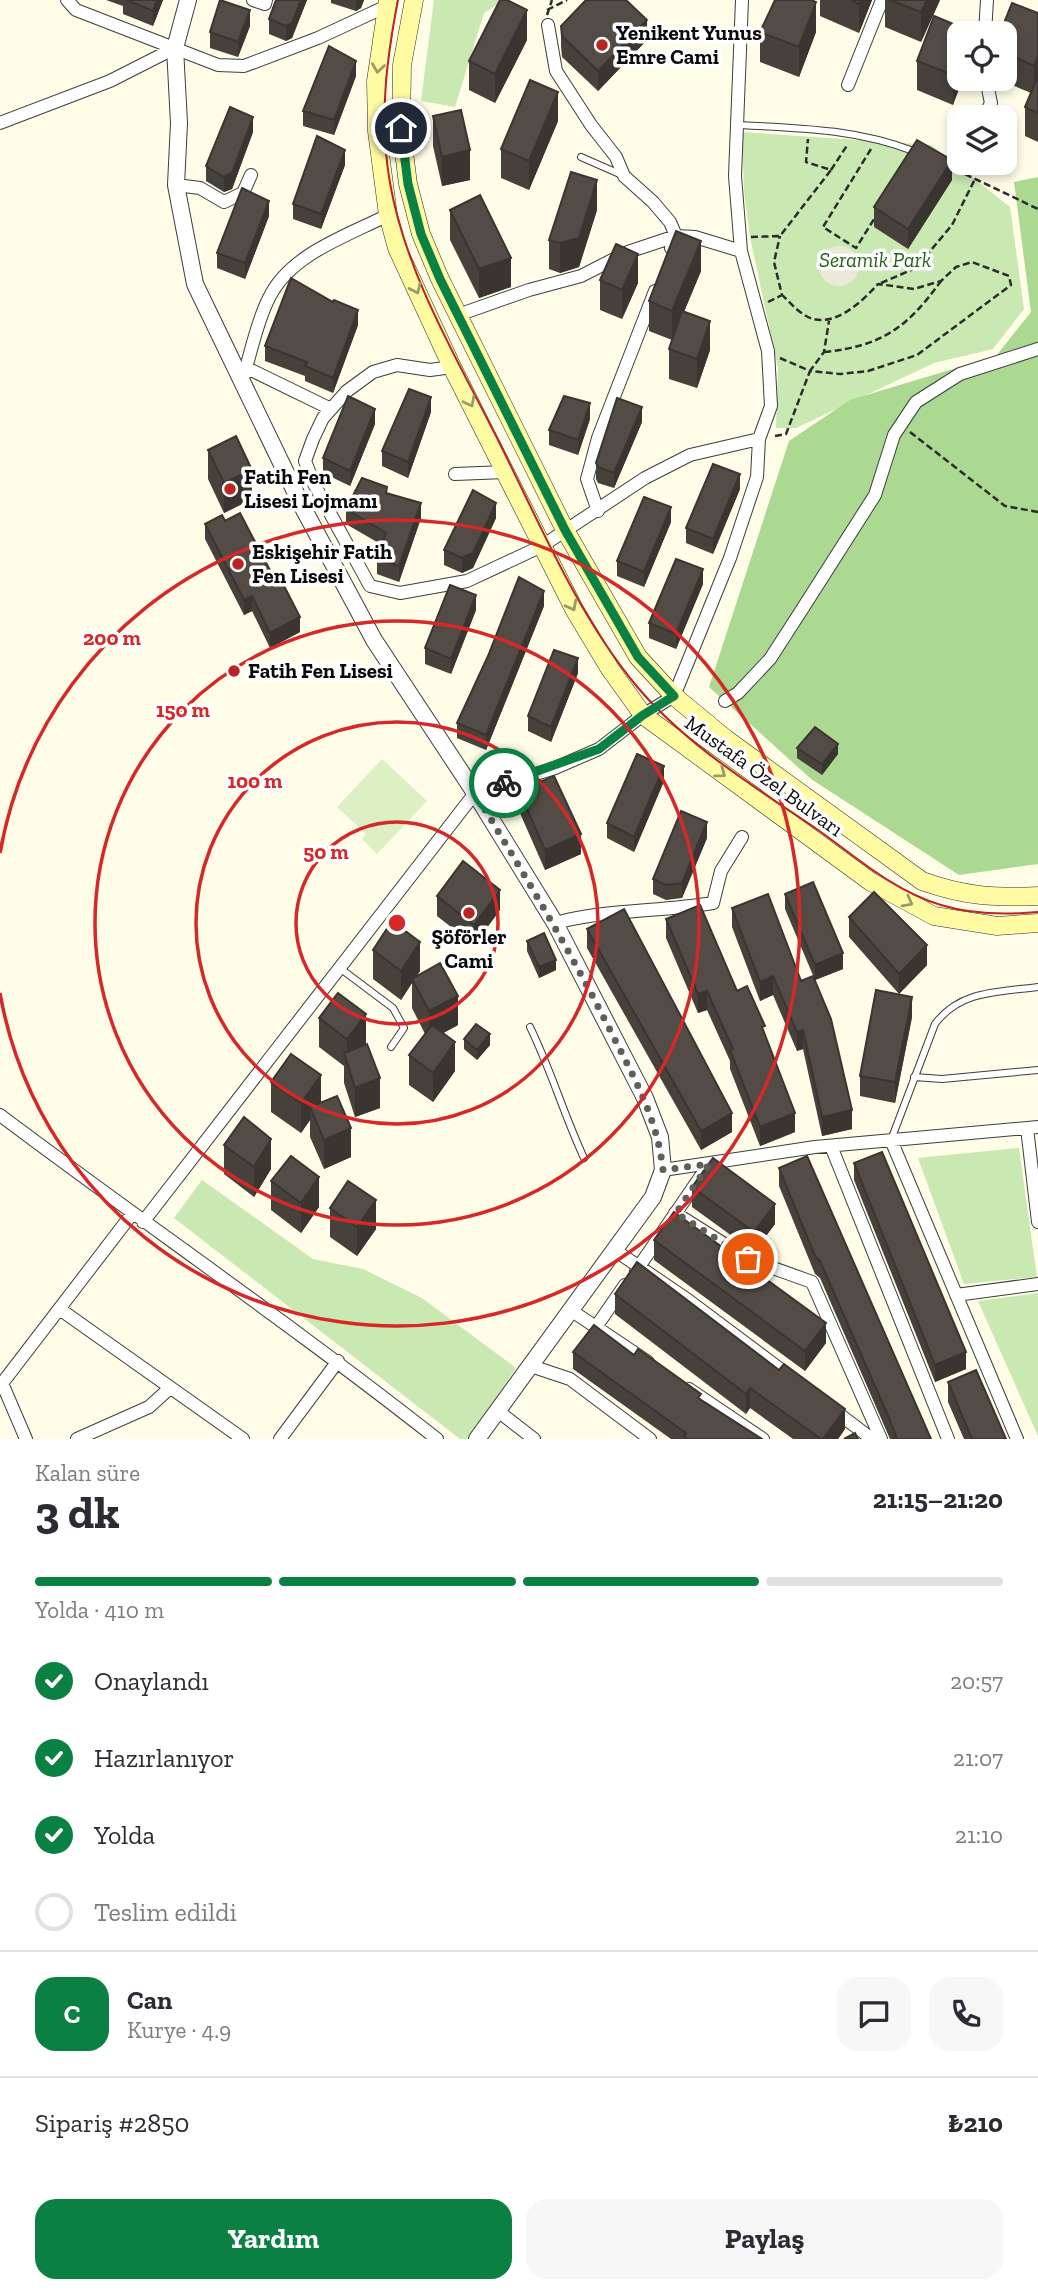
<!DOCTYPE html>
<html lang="tr">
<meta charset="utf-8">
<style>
:root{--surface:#fff;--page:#f7f7f7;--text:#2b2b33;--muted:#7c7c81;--line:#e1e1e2;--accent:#0b8043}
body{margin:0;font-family:"Zilla Slab",serif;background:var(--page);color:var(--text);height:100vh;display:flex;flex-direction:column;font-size:26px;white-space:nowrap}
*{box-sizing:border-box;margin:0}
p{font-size:23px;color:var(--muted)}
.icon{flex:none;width:38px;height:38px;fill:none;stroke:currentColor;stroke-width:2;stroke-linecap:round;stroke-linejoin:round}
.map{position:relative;height:1439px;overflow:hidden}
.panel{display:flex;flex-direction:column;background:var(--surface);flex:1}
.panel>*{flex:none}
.buttons{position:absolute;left:947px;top:21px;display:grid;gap:14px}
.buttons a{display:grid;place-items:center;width:70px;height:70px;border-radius:14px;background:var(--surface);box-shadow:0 4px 10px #0003;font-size:35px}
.pin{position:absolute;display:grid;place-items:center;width:60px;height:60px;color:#fff;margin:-30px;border:4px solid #fff;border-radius:50%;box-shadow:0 2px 7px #0007}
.courier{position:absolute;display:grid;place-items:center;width:70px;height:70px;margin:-35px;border:5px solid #0b8043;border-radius:50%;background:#fff;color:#222;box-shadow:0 2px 9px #0007}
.head em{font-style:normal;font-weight:800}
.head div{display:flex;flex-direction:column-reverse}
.head{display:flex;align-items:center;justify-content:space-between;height:119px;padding:0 35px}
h1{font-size:46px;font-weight:800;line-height:52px}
.bar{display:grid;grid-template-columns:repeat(4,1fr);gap:10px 7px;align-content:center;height:84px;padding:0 35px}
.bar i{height:9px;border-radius:5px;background:var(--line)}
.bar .on{background:var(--accent)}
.bar p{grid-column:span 4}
.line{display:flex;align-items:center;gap:18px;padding:0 35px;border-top:2px solid var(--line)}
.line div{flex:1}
.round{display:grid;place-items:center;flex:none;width:74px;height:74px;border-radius:21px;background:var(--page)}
ol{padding:0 35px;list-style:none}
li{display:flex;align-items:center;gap:21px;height:77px}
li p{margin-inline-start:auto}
li .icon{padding:7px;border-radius:50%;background:var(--accent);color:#fff;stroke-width:4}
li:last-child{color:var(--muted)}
li i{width:38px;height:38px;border:4px solid var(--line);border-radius:50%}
.cta{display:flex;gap:14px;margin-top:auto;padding:14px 35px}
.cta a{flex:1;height:80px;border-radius:21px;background:var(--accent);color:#fff;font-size:28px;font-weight:800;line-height:80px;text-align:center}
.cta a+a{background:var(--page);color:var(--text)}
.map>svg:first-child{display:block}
.green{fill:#cae8b1}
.forest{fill:#acd991}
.pitch{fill:#ddf0c3}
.plaza{fill:#ede9d8}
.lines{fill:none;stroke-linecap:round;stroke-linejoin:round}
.service-casing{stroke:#3d3d3d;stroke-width:8}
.minor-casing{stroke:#3d3d3d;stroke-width:14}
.tertiary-casing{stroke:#3d3d3d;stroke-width:18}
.secondary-casing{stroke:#2c2c2c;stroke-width:19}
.path{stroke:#2c2c2c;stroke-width:2.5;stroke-dasharray:7 3.5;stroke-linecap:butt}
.service{stroke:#fff;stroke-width:6}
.minor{stroke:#fff;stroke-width:12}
.tertiary{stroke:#fff;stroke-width:16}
.secondary{stroke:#fffba2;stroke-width:18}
.tram{stroke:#ba2522;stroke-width:2}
.wall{fill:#47413c}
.shaded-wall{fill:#3a3531}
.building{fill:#534c46;stroke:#3a3531;stroke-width:2}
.oneway{stroke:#9d9b65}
.done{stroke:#605f57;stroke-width:7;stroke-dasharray:0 12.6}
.route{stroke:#0b8043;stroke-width:9}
.ring{fill:none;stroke:#d62828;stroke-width:3.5}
.poi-dot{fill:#ba2522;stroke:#fff;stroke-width:2.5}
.labels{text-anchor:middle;stroke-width:7;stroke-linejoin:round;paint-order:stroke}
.poi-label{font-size:21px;font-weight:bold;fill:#0a0a0a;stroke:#fff;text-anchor:start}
.park-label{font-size:21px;font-style:italic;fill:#25611b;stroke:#fff}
.street-label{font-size:21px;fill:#0a0a0a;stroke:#fff}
.centre{fill:#d62828;stroke:#fff;stroke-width:3.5}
.ring-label{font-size:21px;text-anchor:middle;font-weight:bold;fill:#d62828;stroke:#fff;stroke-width:7;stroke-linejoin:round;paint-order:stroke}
</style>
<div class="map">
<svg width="1038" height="1439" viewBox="0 0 1038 1439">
<rect width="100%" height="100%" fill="#fffce7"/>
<!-- green -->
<path class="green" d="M434,0H505L484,13L455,107L421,101Z
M742,132L931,145L1010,207L1024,309L993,349L934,363L796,428H776L778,368L750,237L744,191Z
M1019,1148L1037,1277L964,1284L918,1158Z
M202,1180L313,1259L363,1269L422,1298L516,1368L469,1439H460L174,1218Z
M1038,1293V1436L978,1301Z"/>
<!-- forest -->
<path class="forest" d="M1038,177V864L959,875L811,779L709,687L789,441L850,400L996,356L1031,312L1014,182Z"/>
<!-- pitch -->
<path class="pitch" d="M382,759L427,801L377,854L362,839L366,834L337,807Z"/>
<!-- plaza -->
<path class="plaza" d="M819 266a20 20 0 1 1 40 0a20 20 0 1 1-40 0Z"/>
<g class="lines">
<!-- service casing -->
<g class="service-casing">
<path id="service" d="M738,125C800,128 857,129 916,152
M581,157L622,175
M945,164L957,170
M341,969L393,1008L404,1028L391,1047
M530,1027C551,1070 564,1115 584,1158
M914,1077L942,1079L1038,1070
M891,1140L935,1024C960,990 999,992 1038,987"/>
</g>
<!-- minor casing -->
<g class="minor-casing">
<path id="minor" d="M67,0L76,10L218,65L244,66L318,38L387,6
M253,0L265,4L266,0
M548,25L556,71L591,125L616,157L624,176L653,202L670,222L676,236L671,248
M985,33L987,0
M848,85L882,0
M984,117L991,103L986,79
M0,123L110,81L175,48
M176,185L200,188L224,202L243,193L251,175
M458,315L529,290L581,276L628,252L676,236L695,237L741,251
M452,367L430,370L397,365L373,372L347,391L323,418L313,439L305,461L314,484L370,586L400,593L467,581L542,546L645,478L690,455L759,439
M247,368L331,409
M242,381C251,354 256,323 269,298C290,254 347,236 388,215
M455,474L505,472
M598,511L587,479L598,438L655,291
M725,701L738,693L770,659L801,611L875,495L894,435L916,402L960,374L1038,349
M555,923C608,909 659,912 713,903L721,871L742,837
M0,1115C145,1224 295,1327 437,1439
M1027,1128L1038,1222
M891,1140L1017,1439
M831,1146L948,1439
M663,1170L815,1147L1038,1127
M675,1213L748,1259L812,1282L881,1439
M143,1222L475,793L555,768L599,749L643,715L674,696L730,558L757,477L759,439L771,406L768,351L741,251L735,176L742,0
M616,1251L688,1300L792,1378
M636,1271L701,1176
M956,1295L1038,1284
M61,1310L243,1439
M572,1311L648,1362
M596,1327L625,1285
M531,1366L570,1379L650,1439
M2,1383L26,1439
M0,1386L132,1214
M689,1389L763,1439
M831,1408L872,1439
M498,1411L534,1439
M77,1439L149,1407L170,1388
M280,1439L338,1361"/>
</g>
<!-- tertiary casing -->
<g class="tertiary-casing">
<path id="tertiary" d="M188,0L175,48L179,123L176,185L195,284L302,506L374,640L475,793L555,923L645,1098L660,1137L663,1170L653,1197L477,1439"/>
</g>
<!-- secondary casing -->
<g class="secondary-casing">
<path id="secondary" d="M388,0L376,81L377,131L388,215L397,248L452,367L574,609L610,669L643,715L871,882L934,916L997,926L1038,923
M414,0L402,65L401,128L408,184L421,234L440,279L565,530L638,657L674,696L726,739L922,881C964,896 993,898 1038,896"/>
</g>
<!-- path -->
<path class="path" d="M547,10L567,0
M547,15L552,0
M871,149L823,227L856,248L876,216
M831,170L848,144
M965,174L1038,209
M751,237L780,236L831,170L806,162L808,139
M881,283L916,268L952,225L975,179
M768,302L782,295L774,262L780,236
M824,352C882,346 907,328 941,281
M780,358L810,371L824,352L829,321
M910,432L1005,506L1038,512
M775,436L786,434L810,371L840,374L868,371L917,355L1011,285L1009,276L972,262L956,267L941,281L914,289L878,284C861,303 829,333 803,314C795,309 789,301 782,295"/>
<!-- service -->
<use href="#service" class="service"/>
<!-- minor -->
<use href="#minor" class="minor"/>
<!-- tertiary -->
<use href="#tertiary" class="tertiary"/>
<!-- secondary -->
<use href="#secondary" class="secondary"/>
<!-- tram -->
<path class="tram" d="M398,0C386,61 379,121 390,183C406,275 458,360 499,442C540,524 577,613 634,683C685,745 755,787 821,832C858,859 896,892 941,905C973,915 1005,915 1038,912"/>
</g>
<!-- wall -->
<path class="wall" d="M106,0H163L153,26L123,14V6Z
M276,0H307L292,38L286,41L269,34V19Z
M331,0H364L361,8L356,11L331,3Z
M820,0H872L859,33L820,16Z
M885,0H940L921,42L885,27Z
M1038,13V142L1025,136V107L1031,93L998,79H1004V33Z
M250,26L238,57L210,48V32Z
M561,26L647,40L598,91L562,57L561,46Z
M760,32H816L799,77L760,62Z
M970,33L953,105L917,90V61Z
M527,40L495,103L469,90V61Z
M356,76L334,135L303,126V111Z
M433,116L470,180L442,186L433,146Z
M558,121L529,190L501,178V149Z
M253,132L232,189L224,192L206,181V166Z
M345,165L321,229L293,219V204Z
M952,180L908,249L874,227V207Z
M450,210L511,287L479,298L450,240Z
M597,210L579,267L560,273L549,269V240Z
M269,216L245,279L217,268V253Z
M701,271L684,312L710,350L697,388L669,379V349L672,340L649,331V301Z
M600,280L638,283L622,319L600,310Z
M358,325L333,393L305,381V376L265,361V346Z
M431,412L408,478L382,466V451Z
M590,419L578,455L549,445V430Z
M642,422L614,488L598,483L596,479V463Z
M375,424L350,486L323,473V458Z
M208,450L252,499L224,513L208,479Z
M740,489L713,554L686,543V528Z
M387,493L421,518L399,582L377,574V559L382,545L346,524V509Z
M496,518L473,568L462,573L444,565V550Z
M225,521L274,578L300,632L270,648L252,611L244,615L205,539V524Z
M671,522L644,587L617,576V561Z
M703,584L676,649L649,638V623Z
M544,606L486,750L457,738V723L488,656Z
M476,610L451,674L425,664V648Z
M578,673L551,742L528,731V716Z
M797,748L838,754L822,775L797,758Z
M664,781L634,852L607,838V823Z
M519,791L581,854L545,870L519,811Z
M707,838L682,898L666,900L653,894V879Z
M768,894L852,1129L822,1136L803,1049L797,1051L773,995L760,1001L732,927V908Z
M785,894L843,969L815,980L785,909Z
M437,896L500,910L474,945L437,916Z
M849,917L927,965L899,994L849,937Z
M666,919L737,991L765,1036L795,1132L760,1146L730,1069V1061L707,1010L698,1013L666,938Z
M587,929L732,1132L701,1150L587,948Z
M527,941L556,970L539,978L527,951Z
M373,950L420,971L416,977L458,1025L443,1033L455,1071L433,1102L409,1085V1055L425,1034L412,1008V983L401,1000L373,979Z
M912,1017L895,1103L860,1096V1076Z
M319,1018L366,1043L365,1045L380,1108L355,1117L344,1083V1066L319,1047Z
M464,1039L490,1045L477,1060L464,1049Z
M271,1082L321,1103L351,1157L324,1169L310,1137V1120L301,1133L271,1112Z
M224,1145L271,1169L254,1197L224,1174Z
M854,1163L966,1369L935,1382L854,1180Z
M779,1168L931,1439H890L820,1278L815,1274L779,1186Z
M271,1181L319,1207L301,1233L271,1210Z
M692,1187L775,1224L754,1252L692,1207Z
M330,1208L376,1229L357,1256L330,1237Z
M654,1240L826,1343L805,1371L654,1260Z
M615,1294L779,1370L845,1429L838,1439H793L750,1408L746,1414L615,1314Z
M573,1352L634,1355L762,1439H671L573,1369Z
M948,1382L1006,1439H964L948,1402Z"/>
<!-- shaded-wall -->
<path class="shaded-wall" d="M157,0H163L153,26V11Z
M301,0H307L292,38L286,41V26Z
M356,0H364L361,8L356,11Z
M861,0H872L859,33V4Z
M927,0H940L921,42V12Z
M816,2V32L799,77V47Z
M250,10V26L238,57V42Z
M527,10V40L495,103V74Z
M647,20V40L598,91V71Z
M1038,56V85L1034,95V66Z
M959,60V79H963L953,105V75Z
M356,61V76L334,135V120Z
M558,92V121L529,190V161Z
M253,117V132L232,189L224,192V177Z
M345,150V165L321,229V214Z
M470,150V180L442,186V157Z
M952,160V180L908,249V229Z
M597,180V210L579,267L560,273V243Z
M269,201V216L245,279V263Z
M701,241V271L672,340V311Z
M638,254V283L622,319V290Z
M511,258V287L479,298V269Z
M358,310V325L333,393V378Z
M710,321V350L697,388V359Z
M431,397V412L408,478V462Z
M590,403V419L578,455V440Z
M642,407V422L614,488V473Z
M375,409V424L350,486V471Z
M252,470V499L224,513V483Z
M740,474V489L713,554V539Z
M421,503V518L399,582V566Z
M496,503V518L473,568L462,573V558Z
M671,507V522L644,587V572Z
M703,569V584L676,649V634Z
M544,591V606L486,750V735Z
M476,595V610L451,674V659Z
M252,596V611L244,615V600Z
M300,617V632L270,648V633Z
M578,658V673L551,742V727Z
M838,744V754L822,775V764Z
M664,766V781L634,852V837Z
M707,822V838L682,898V883Z
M581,834V854L545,870V850Z
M500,890V910L474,945V925Z
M420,942V971L413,981L412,979V983L401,1000V971Z
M927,945V965L899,994V974Z
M843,953V969L815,980V965Z
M556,960V970L539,978V967Z
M773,976V995L760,1001V982Z
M707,991V1010L698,1013V994Z
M458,996V1025L429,1041V1011Z
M912,997V1017L895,1103V1082Z
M366,1014V1043L348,1067L347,1064V1039Z
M803,1030V1049L797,1051V1032Z
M490,1034V1045L477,1060V1050Z
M455,1042V1071L433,1102V1073Z
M321,1075V1105L310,1107V1120L301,1133V1103Z
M380,1078V1108L355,1117V1088Z
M852,1110V1129L822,1136V1117Z
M732,1113V1132L701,1150V1131Z
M795,1113V1132L760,1146V1127Z
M351,1128V1157L324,1169V1140Z
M271,1139V1169L254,1197V1167Z
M319,1177V1207L301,1233V1203Z
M376,1200V1229L357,1256V1227Z
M775,1204V1224L754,1252V1232Z
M826,1323V1343L805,1371V1351Z
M966,1352V1369L935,1382V1365Z
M750,1388V1408L746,1414V1394Z
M845,1409V1429L838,1439H823Z"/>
<!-- building -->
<path class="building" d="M127,0H157L153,11Z
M220,0L250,10L238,42L210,32Z
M276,0H301L292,23L286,26L269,19Z
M500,0H507L527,10L495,74L469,61Z
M586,0H626L647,20L598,71L562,36L561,26Z
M775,0H811L816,2L799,47L760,32Z
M851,0H861L859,4Z
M890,0H927L921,12Z
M1012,3L1038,13V56L1034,66L1004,52V33H1000Z
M934,16L970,31L969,33H959V60L953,75L917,61Z
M329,46L356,61L334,120L303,111Z
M1038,76V113L1025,107Z
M530,80L558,92L529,161L501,149Z
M230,107L253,117L232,173L224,177L206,166Z
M461,110L470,150L442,157L433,116Z
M317,136L345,150L321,214L293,204Z
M917,140L952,160L908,229L874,207Z
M571,172L597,180L579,238L560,243L549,240Z
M242,188L269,201L245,263L217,253Z
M480,195L511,258L479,269L450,210Z
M676,231L701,241L672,311L649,301Z
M616,244L638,254L622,290L600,280Z
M291,278L333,302L334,300L358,310L333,378L305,366L307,362L265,346Z
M682,311L710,321L697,359L669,349Z
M409,389L431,397L408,462L382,451Z
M348,396L375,409L350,471L323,458Z
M564,396L590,403L578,440L549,430Z
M617,398L642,407L614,473L598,467L596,463Z
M236,436L252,470L224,483L208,450Z
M713,464L740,474L713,539L686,528Z
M362,478L387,487L386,493L421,503L399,566L377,559L386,533L346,509Z
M473,490L496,503L473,553L462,558L444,550Z
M644,497L671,507L644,572L617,561Z
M240,513L274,578L279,576L300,617L270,633L252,596L244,600L205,524L222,515L225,521Z
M676,559L703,569L676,634L649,623Z
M519,577L544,591L486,735L457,723L488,656Z
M450,585L476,595L451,659L425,648Z
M554,650L578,658L551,727L528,716Z
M815,727L838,744L822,764L797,748Z
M637,754L664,766L634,837L607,823Z
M554,776L581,834L545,850L519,791Z
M681,811L707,822L682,883L666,885L653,879Z
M463,861L500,890L474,925L437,896Z
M813,882L843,953L815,965L785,894Z
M874,892L927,945L899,974L849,917Z
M768,894L801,981L813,976L831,1019L852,1110L822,1117L803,1030L797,1032L773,976L760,982L732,908Z
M700,905L737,991L747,986L765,1026L762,1027L795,1113L760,1127L730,1050L733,1049L707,991L698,994L666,919Z
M624,909L732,1113L701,1131L587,929Z
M392,921L420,942L401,971L373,950Z
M544,933L556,960L539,967L527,941Z
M440,963L458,996L429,1011L412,979Z
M876,990L912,997L895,1082L860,1076Z
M338,993L366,1014L347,1039L319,1018Z
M476,1024L490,1034L477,1050L464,1039Z
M432,1025L455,1042L433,1073L409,1055Z
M367,1044L380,1078L355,1088L344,1053Z
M291,1054L321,1075L301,1103L271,1082Z
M337,1096L351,1128L324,1140L310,1107Z
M244,1117L271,1139L254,1167L224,1145Z
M882,1152L966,1352L935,1365L854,1163Z
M291,1156L319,1177L301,1203L271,1181Z
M807,1156L931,1439H897L889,1418L820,1261L815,1256L779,1168Z
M713,1158L775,1204L754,1232L692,1187Z
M348,1181L376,1200L357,1227L330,1208Z
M674,1212L826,1323L805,1351L654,1240Z
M637,1262L779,1370L784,1364L845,1409L823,1439H821L750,1388L746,1394L615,1294Z
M594,1325L634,1355L638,1349L701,1394L698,1398L762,1439H687L684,1437L686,1433L573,1352Z
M976,1370L1006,1439H972L948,1382Z
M855,1433L858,1439H844Z"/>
<!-- one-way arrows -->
<defs><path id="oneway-chevron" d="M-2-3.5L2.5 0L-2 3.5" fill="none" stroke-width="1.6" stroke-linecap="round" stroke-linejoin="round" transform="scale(1.75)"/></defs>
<g class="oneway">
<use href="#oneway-chevron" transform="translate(378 68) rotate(98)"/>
<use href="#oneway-chevron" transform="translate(416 289) rotate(65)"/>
<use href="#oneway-chevron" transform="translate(470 402) rotate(63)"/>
<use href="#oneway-chevron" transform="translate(572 606) rotate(62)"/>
<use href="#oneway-chevron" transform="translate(721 773) rotate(36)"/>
<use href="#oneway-chevron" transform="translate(908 902) rotate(28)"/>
</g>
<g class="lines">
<!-- done -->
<path class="done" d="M504,783L475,793C521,869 567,945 608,1026C632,1074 657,1116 663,1170L709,1164L676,1213L748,1259"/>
<!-- route -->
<path class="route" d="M401,128L408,184L421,234L440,279L565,530L638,657L674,696L643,715L599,749L504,783"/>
</g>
<!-- distance rings -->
<g class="ring">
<circle cx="397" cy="923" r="101"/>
<circle cx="397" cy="923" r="201"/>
<circle cx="397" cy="923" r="302"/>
<path d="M0 853A403 403 0 1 1 0 993"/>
</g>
<!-- markers -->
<g class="poi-dot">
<circle cx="602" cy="45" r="7"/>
<circle cx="230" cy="489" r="7"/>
<circle cx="238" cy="564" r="7"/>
<circle cx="234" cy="671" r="7"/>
<circle cx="469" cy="913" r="7"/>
</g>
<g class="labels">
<!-- poi labels -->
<g class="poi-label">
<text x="616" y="40">Yenikent Yunus<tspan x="616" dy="24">Emre Cami</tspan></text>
<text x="244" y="484">Fatih Fen<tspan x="244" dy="24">Lisesi Lojmanı</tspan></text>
<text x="252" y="559">Eskişehir Fatih<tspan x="252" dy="24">Fen Lisesi</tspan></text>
<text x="248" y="678">Fatih Fen Lisesi</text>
<text x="469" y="944" text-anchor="middle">Şöförler<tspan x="469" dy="24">Cami</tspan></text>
</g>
<!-- park labels -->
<g class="park-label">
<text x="875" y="267">Seramik Park</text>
</g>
<!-- street labels -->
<g class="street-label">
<text transform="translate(764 776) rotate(36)" y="7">Mustafa Özel Bulvarı</text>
</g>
</g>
<circle cx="397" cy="923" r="10" class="centre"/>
<g class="ring-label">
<text x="112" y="645">200 m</text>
<text x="183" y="717">150 m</text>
<text x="255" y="788">100 m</text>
<text x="326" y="859">50 m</text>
</g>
</svg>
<div class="buttons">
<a><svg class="icon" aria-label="locate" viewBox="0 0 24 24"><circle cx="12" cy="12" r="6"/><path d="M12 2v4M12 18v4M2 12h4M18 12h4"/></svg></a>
<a><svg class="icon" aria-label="layers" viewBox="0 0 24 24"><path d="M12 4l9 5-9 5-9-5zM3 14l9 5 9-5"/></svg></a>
</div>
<div class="pin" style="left:748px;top:1259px;background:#ea580c"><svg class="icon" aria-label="bag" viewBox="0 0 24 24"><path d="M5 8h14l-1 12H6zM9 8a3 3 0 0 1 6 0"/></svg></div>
<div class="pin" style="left:401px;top:128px;background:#1f2937"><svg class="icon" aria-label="home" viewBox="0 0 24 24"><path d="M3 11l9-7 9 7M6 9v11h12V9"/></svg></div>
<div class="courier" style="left:504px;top:783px"><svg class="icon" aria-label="bike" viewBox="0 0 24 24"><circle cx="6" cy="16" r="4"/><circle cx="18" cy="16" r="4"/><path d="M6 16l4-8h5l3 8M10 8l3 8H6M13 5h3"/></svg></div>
</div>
<section class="panel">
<div class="head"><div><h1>3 dk</h1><p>Kalan süre</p></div><em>21:15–21:20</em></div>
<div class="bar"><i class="on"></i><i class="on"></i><i class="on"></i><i></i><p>Yolda · 410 m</p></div>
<ol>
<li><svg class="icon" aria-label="check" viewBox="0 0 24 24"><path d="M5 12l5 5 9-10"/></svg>Onaylandı<p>20:57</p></li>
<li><svg class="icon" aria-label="check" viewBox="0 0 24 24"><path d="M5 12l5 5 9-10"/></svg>Hazırlanıyor<p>21:07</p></li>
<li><svg class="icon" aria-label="check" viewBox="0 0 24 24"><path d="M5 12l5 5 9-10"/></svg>Yolda<p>21:10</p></li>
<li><i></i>Teslim edildi</li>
</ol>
<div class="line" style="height:126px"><b class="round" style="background:var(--accent);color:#fff">C</b><div><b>Can</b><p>Kurye · 4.9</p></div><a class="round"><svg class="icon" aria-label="chat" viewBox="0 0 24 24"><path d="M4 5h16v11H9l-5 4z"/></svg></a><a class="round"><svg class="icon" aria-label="phone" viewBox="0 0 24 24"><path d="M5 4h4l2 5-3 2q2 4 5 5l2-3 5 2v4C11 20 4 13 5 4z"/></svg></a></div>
<div class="line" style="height:91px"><div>Sipariş #2850</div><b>₺210</b></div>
<div class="cta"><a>Yardım</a><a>Paylaş</a></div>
</section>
